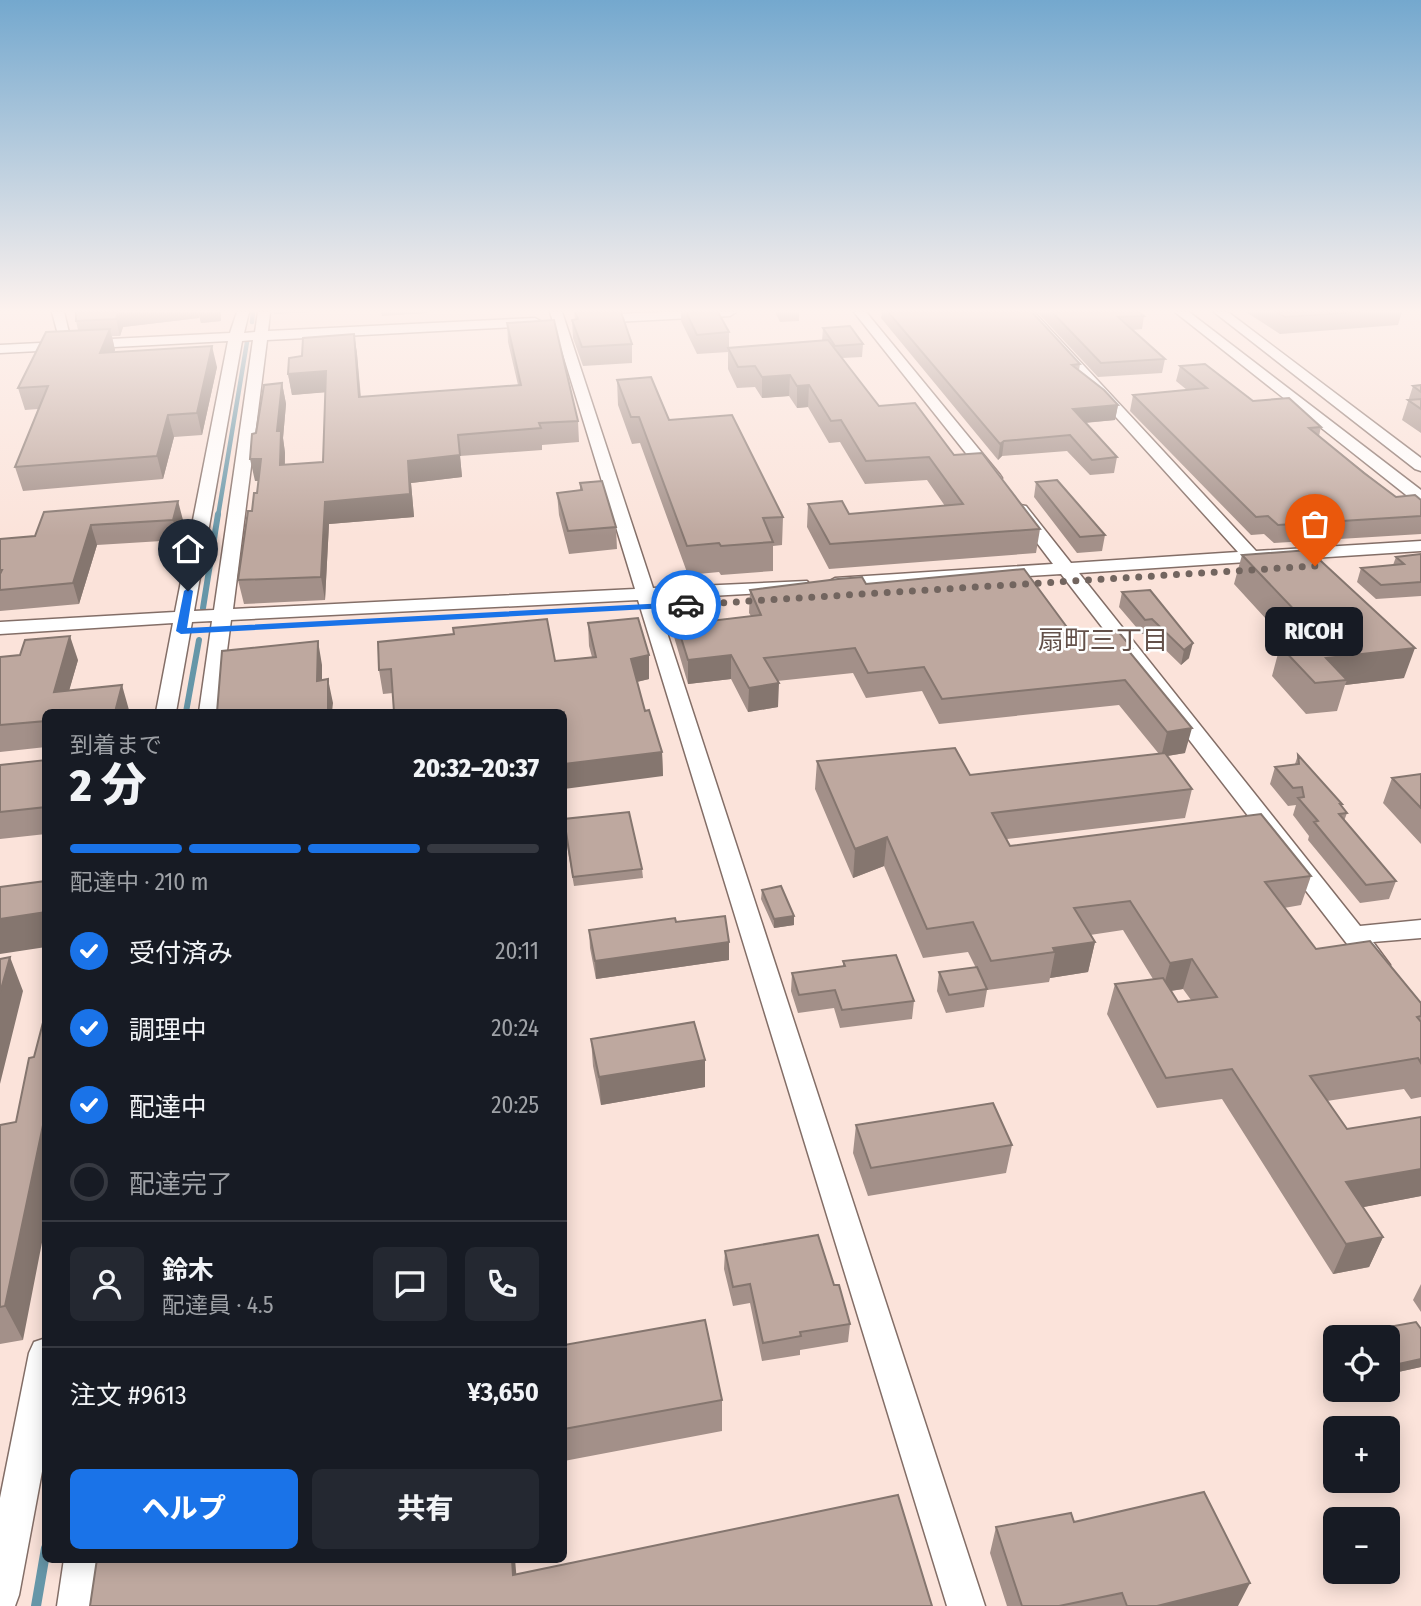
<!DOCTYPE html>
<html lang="ja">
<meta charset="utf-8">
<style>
:root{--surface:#171b24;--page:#242831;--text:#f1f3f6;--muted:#9ea1a6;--line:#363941;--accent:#1a73e8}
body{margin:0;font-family:"Fira Sans Condensed","Noto Sans JP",sans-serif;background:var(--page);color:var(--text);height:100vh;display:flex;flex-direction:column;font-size:26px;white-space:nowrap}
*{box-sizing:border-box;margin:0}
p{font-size:23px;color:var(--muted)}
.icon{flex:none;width:38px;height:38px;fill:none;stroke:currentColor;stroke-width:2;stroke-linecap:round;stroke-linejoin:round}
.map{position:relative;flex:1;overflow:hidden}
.details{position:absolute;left:42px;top:709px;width:525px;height:854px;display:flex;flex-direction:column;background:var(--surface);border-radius:10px;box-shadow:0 4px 18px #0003}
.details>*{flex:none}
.controls{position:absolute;left:1323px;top:1325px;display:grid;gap:14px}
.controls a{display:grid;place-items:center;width:77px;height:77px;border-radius:10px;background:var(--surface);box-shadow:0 4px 18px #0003;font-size:35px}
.pin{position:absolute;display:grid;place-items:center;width:60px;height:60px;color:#fff;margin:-72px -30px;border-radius:50% 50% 50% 0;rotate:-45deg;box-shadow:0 0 7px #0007}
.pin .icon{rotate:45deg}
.courier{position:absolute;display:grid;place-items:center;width:70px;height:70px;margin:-35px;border:5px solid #1a73e8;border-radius:50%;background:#fff;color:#222;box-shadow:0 2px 9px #0007}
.bubble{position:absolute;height:49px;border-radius:10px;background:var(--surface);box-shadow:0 4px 18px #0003;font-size:23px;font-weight:800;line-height:49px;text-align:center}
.overview em{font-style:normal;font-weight:800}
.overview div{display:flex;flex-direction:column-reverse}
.overview{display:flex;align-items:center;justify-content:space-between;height:119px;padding:0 28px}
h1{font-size:46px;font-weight:800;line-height:52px}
.bar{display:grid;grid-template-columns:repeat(4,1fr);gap:10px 7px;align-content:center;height:84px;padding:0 28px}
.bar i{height:9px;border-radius:5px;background:var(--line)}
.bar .current{background:var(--accent)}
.bar p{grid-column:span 4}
.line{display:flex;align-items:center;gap:18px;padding:0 28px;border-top:2px solid var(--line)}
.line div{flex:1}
.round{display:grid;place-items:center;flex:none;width:74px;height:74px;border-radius:10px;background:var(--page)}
ol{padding:0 28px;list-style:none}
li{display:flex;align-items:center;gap:21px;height:77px}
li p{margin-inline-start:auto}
li .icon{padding:7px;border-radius:50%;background:var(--accent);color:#fff;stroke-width:4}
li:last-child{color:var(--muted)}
li i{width:38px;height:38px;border:4px solid var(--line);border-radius:50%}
.button{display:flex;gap:14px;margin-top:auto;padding:14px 28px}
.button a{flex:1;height:80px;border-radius:10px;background:var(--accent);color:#fff;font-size:28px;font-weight:800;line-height:80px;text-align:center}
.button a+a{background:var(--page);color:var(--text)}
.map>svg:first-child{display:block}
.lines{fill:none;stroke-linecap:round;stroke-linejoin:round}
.stream-far2{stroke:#6696a8;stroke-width:4.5}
.stream-far1{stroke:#6696a8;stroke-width:6}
.stream{stroke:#6696a8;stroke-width:10}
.minor-casing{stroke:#836e67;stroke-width:3}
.minor{fill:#fff;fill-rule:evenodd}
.wall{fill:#a39089;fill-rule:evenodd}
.shaded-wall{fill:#85766f}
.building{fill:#bea89f;stroke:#85766f;stroke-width:2}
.route{fill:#1a73e8}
.done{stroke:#72655f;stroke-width:7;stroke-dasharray:0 12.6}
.labels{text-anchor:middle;stroke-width:5;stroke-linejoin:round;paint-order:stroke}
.neighbourhood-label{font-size:26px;fill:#635049;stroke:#fff}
</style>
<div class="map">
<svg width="1421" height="1606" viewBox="0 0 1421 1606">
<rect width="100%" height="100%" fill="#fbe3da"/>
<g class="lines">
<!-- stream-far2 -->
<path class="stream-far2" d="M252,322L253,312
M218,516L247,342"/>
<!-- stream-far1 -->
<path class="stream-far1" d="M203,608L218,514
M186,712L199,640"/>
<!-- stream -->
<path class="stream" d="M36,1606L46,1548"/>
<!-- minor casing -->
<g class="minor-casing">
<path id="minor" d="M52,312H64L71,341L230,333L237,312H249L244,333L255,332L258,312H270L268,331L535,318L542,322L535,326L267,340L233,609L635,589L550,312H562L653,588L807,581L810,585L807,589L801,591L656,599L985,1606H947L638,600L231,620L219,712H199L212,621L192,622L176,712H156L173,623L0,634V622L175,612L228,341L0,353V345L60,342ZM253,340L214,610L194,611L242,341Z
M663,312H736L730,316L594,323L588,319L594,315Z
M854,312H866L1000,475L1002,478L1000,481H988Z
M1021,312H1034L1256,551L1421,541V551L1265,561L1267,564L1264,568L1258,569L1247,562L1079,573L1360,926L1421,920V938L1373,942L1390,965L1386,971L1377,974L1368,971L1061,574L835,588L826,583L835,578L1053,564L1012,510L1020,505L1026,506L1071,563L1238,552Z
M1175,312H1189L1421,490V503L1415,502Z
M1214,312H1228L1421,458V471L1415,469Z
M46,1338V1450L19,1595L15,1606H0V1498L29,1353L34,1342Z
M64,1559H102L95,1606H57Z"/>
</g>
<!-- minor -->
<use href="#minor" class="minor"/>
</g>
<!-- wall -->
<path class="wall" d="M76,312H221V321L201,323L199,315V318L123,327L120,336H112L115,350L114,352L217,367L202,435L174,437L163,479L23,491L15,467L38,409L25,410L18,388L78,330L76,321Z
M274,312H309L274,314Z
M381,312H427V313L382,316Z
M574,312H621L632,344V363L583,366L573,338L572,320L575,319Z
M681,312H718L729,332V348L822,341L823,328L863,344L862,357L842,358L879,406L954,455L1040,529L1036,553L829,569L807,527L808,504L849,514L945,506L927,480L865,484L840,442L829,443L808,407L797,408L789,396L762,398L755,387L737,388L728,369V352L697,354L681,321Z
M775,312H799V321L780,322Z
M882,312H1032L1080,364L1079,370L1118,405L1115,420L1085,423L1117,457L1114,473L1090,475L1067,451L1002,456L998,460L881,318Z
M1037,312H1139L1144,316L1142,329L1132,330L1165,359L1162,373L1098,377Z
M1246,312H1402L1398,325L1280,334Z
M507,323L578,421L579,442L542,445V450L460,456L462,477L411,483L414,517L329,524L325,600L244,604L238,580L257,493L258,481H255L256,433L282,383L286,404L283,438L285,453V465L323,462L325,392L292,395L288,374L302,356L354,334L357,354L361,397L518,385L508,342Z
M1180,366L1253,401L1321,427L1319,436L1396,497L1421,500V534L1274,543L1264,534L1251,535L1130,411L1133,395L1187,390L1176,381Z
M617,380L669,420L783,517L782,545L773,546V571L721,575L719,572L688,575L640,443L632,444L618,405Z
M1421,385V433L1402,420L1413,386Z
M1036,482L1105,535L1102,551L1077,553L1034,497Z
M580,483L616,527L617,549L569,554L559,515L557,493L580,490Z
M44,512L183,520L178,540L97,545L79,604L0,611V539L35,536Z
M1421,554V596L1376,599L1357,582L1361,568L1393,565L1396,557Z
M1242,555L1404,678L1345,685L1337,711L1306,714L1272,676L1280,646L1290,645L1234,584Z
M866,584L1132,648L1131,654L1185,753L1167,756L1192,789L1185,818L1007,839L1010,846L1311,876L1301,905L1284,908L1316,949L1421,1003V1097L1411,1099L1404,1089L1327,1101L1347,1129L1421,1117V1196L1363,1207L1383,1237L1369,1267L1333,1274L1222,1099L1157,1108L1107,1014L1115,984L1153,979L1123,930L1090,935L1095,942L1088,972L1050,978L1049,982L987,990L984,1007L946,1013L937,991L939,972L976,968L968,952L923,958L884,866L853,878L815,789L817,761L970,775L1159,754L1119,705L939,724L922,691L866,698L853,673L777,681L778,707L748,712L731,679L688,684L669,620L668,596L702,622L751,616L749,613L750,590ZM1183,989L1191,1000L1178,1002L1171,991Z
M1150,590L1189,658L1181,665L1149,634H1142L1119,607L1122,592Z
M588,623L649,679L637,682L645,711L662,752L663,776L393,693L383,694L379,670L378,642L555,661L592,657L589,646Z
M0,657L78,660L69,690L129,710V712H46V747L0,752Z
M1298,755L1347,813L1344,821L1396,881L1389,899L1360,903L1308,840L1309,836L1293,815L1296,805L1288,806L1270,784L1275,767L1295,764Z
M46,760V834L0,839V765Z
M1421,774V844L1383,803L1392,778Z
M564,819L642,869L643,878L574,886L564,828Z
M762,890L794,916V925L774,928L761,899Z
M589,930L729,942V960L596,979L590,948Z
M843,961L914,1001L912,1019L840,1028L834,1008L798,1013L791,991L792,973L843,966Z
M591,1039L705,1087L601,1105L593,1066Z
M0,1125L23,1340L0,1344Z
M856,1125L1012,1145L1006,1173L868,1196L853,1153Z
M725,1251L834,1285L850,1324L848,1342L800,1350V1355L762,1361L750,1303L733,1306L724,1269Z
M1421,1284V1312L1413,1300Z
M1421,1329V1367L1389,1374L1388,1372V1337H1369L1372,1330Z
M564,1345L722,1400V1431L564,1461Z
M1074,1522L1238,1606H1007L990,1553L996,1527Z"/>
<!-- shaded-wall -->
<path class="shaded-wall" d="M118,312H221V321L201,323L199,315V318L123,327L120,336L116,319Z
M110,329L115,350L106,375L100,353Z
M354,334L357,354L362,418L359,397Z
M212,346L217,367L202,435L197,413Z
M326,371L329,392L292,395L288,374Z
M790,375L789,396L762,398V377Z
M282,383L286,404L283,438L285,453L284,487L280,465L277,431Z
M809,385L808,407L797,408V386Z
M1118,405L1115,420L1070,424L1073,409Z
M168,415L174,437L163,479L157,456Z
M458,435L462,477L411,483L414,517L329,524L325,600L321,577L325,502L408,461Z
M1004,441L1002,456L998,460L1000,444Z
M250,459H261L265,481H255Z
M178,501L183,520L178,540L173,520Z
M91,525L97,545L79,604L73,583Z
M70,636L78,660L63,712L54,692Z
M318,641L322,665V704L317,681Z
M1193,643L1189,658L1181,665L1184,650Z
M1415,648L1404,678L1345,685L1347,680L1326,658Z
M649,655V679L632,683L631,659Z
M731,655V679L688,684V660Z
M328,679L333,703L332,712H328Z
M779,683L778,707L748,712L749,688Z
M122,685L129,710V712H115Z
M1192,728L1185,753L1161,757L1167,732Z
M662,752L663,776L564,789V764Z
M887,837L884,866L853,878L855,849Z
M46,912V947L0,954V919Z
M794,916V925L774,928V919Z
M729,942V960L596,979L595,961Z
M1095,942L1088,972L1050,978L1055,952L1053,948Z
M10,957L23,991L0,1084V993Z
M1192,959L1183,989L1162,992L1170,963Z
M705,1060V1087L601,1105L599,1077Z
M46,1111V1222L23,1340L5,1306Z
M1421,1169V1196L1333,1213L1346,1182Z
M1383,1237L1369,1267L1333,1274L1346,1244Z
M1421,1359V1367L1389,1374L1394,1365Z
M512,1559H515L519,1606L513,1575Z
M1250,1583L1238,1606H1157Z"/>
<!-- building -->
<path class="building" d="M76,312H118L116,319L76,321Z
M575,312H621L632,344L582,347L572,320L578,319Z
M686,312H718L729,332L697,335Z
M888,312H1032L1080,364L1072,365L1104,390L1118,405L1073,409L1117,457L1092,460L1070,435L1004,441L1000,444Z
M1052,312H1139L1144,316L1118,317L1165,359L1101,363Z
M1276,312H1360L1285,317Z
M554,320L578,421L539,423L541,428L458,435L460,455L408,461L410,494L325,502L321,577L238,580L248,511H252L254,493H257L261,459H250L252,434L256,433L264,385L282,383L277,431H281L280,465L323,462L326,371L288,374L289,358L302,356L303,338L354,334L359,397L521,385L507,323Z
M850,326L863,344L835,346L823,328Z
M110,329L100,353L212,346L197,413L168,415L157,456L15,467L48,386L18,388L46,332Z
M828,340L879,406L915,403L954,455L982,453L1040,529L830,544L808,504L842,501L849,514L963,504L929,457L866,461L841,420L831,421L809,385L797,386L790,375L762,377L755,366L738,367L728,348Z
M1205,364L1253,401L1289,398L1321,427L1309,428L1364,473L1396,497L1415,495L1421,500V516L1278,525L1268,516L1256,517L1133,395L1207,388L1180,366Z
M651,377L669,420L732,415L783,517L763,518L773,542L721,546L719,543L687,546L639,417H631L617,380Z
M1421,385V392L1413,386Z
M1421,399V409L1408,400Z
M1057,480L1105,535L1080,537L1036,482Z
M602,481L616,527L568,531L557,493L582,490L580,483Z
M178,501L173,520L91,525L73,583L0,590V574L2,570H0V539L35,536L44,512Z
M1309,550L1415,648L1326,658L1347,680L1315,683L1280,646L1324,641L1242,555Z
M1421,554V582L1381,585L1361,568L1404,564L1396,557Z
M1024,569L1072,634L1117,630L1132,648L1127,649L1192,728L1167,732L1125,680L942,699L924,667L868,673L855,648L764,658L779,683L749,688L731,655L688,660L668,596L692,594L702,622L761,615L750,590L838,579L862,577L866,584Z
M1150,590L1193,643L1184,650L1152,619L1145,620L1122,592Z
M638,618L649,655L631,659L645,711L649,710L662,752L564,764V712H394L391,669L379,670L378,642L454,634L453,628L547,619L555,661L596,657L588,623Z
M70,636L54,692L122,685L115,712H46V721L0,725V657L20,655L25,640Z
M318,641L317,681L328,679V712H217L222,651Z
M955,748L970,775L1165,753L1192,789L992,813L1010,846L1261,814L1311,876L1265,882L1316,949L1370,941L1421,1003V1016L1417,1017L1421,1022V1063L1418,1058L1310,1076L1347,1129L1421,1117V1169L1346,1182L1383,1237L1346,1244L1232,1069L1166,1078L1115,984L1163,978L1178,1002L1217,997L1192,959L1170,963L1130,901L1074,908L1095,942L1053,948L1055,952L991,961L973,922L927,929L887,837L855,849L817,761Z
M1298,755L1342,804H1340L1347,813L1339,814L1396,881L1366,885L1314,822L1318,821L1298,798L1304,797L1302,787L1293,788L1275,767L1299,764Z
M46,760V807L0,812V765Z
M1421,774V808L1392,778Z
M629,812L642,869L573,877L564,819Z
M46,881V912L0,919V887Z
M781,886L794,916L774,919L762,890Z
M725,916L729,942L595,961L589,930L675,918L676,922Z
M896,955L914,1001L842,1010L835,990L799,995L792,973L845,966L843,961Z
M10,957L0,993V959Z
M977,967L987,989L949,995L939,972Z
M46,1011V1111L5,1306L0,1307V1125L16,1122L29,1058L34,1057Z
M694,1022L705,1060L599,1077L591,1039Z
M993,1103L1012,1145L871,1168L856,1125Z
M818,1235L834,1285H839L850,1324L800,1332L801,1336L763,1343L750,1284L733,1287L725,1251Z
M705,1320L722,1400L564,1429V1345Z
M1416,1322L1421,1329V1359L1394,1365L1388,1355V1337H1376L1372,1330Z
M1204,1492L1250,1583L1157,1606H1127L1122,1593L1059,1606H1022L996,1527L1071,1513L1074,1522Z
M898,1495L932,1606H90L97,1559H512L513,1575Z"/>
<!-- sky -->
<linearGradient id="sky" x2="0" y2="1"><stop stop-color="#74a8ce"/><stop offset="0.58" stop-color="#fdf2ee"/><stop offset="1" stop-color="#fdf2ee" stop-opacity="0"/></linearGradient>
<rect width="1421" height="536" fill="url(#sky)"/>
<!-- route -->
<path class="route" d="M188,588L193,591L187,628L686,602L691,605L686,607L181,634L176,631L184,591Z"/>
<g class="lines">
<!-- done -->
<path class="done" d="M686,605L1315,566"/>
</g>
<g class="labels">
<!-- neighbourhood labels -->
<g class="neighbourhood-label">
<text x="1103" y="649">扇町三丁目</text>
</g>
</g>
</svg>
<div class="controls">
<a><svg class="icon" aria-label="locate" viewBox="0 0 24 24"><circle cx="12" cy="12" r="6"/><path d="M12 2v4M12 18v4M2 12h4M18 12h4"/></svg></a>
<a>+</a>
<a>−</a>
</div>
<div class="pin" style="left:1315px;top:566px;background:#ea580c"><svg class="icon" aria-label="bag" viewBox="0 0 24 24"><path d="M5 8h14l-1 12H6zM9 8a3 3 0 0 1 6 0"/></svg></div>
<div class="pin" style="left:188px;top:591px;background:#1f2937"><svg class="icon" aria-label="home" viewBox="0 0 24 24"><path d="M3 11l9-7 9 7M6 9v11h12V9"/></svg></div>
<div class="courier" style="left:686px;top:605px"><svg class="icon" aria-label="car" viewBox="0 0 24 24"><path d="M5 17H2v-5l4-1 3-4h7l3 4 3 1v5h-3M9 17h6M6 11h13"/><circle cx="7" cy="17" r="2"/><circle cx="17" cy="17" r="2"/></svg></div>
<div class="bubble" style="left:1265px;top:607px;width:98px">RICOH</div>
<section class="details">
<div class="overview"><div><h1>2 分</h1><p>到着まで</p></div><em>20:32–20:37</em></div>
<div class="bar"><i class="current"></i><i class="current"></i><i class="current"></i><i></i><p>配達中 · 210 m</p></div>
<ol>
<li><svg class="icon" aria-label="check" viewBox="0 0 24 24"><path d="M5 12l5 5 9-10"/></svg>受付済み<p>20:11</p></li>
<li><svg class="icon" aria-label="check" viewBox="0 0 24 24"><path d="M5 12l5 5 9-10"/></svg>調理中<p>20:24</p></li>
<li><svg class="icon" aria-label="check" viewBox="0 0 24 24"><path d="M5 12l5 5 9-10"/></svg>配達中<p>20:25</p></li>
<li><i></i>配達完了</li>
</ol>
<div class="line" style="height:126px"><a class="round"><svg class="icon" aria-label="person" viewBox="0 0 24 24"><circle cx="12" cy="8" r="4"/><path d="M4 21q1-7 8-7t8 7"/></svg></a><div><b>鈴木</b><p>配達員 · 4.5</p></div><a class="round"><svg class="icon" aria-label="chat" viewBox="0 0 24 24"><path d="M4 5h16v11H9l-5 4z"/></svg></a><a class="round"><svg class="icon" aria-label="phone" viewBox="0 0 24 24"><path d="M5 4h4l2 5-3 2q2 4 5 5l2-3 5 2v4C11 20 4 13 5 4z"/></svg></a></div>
<div class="line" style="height:91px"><div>注文 #9613</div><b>¥3,650</b></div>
<div class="button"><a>ヘルプ</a><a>共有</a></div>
</section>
</div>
